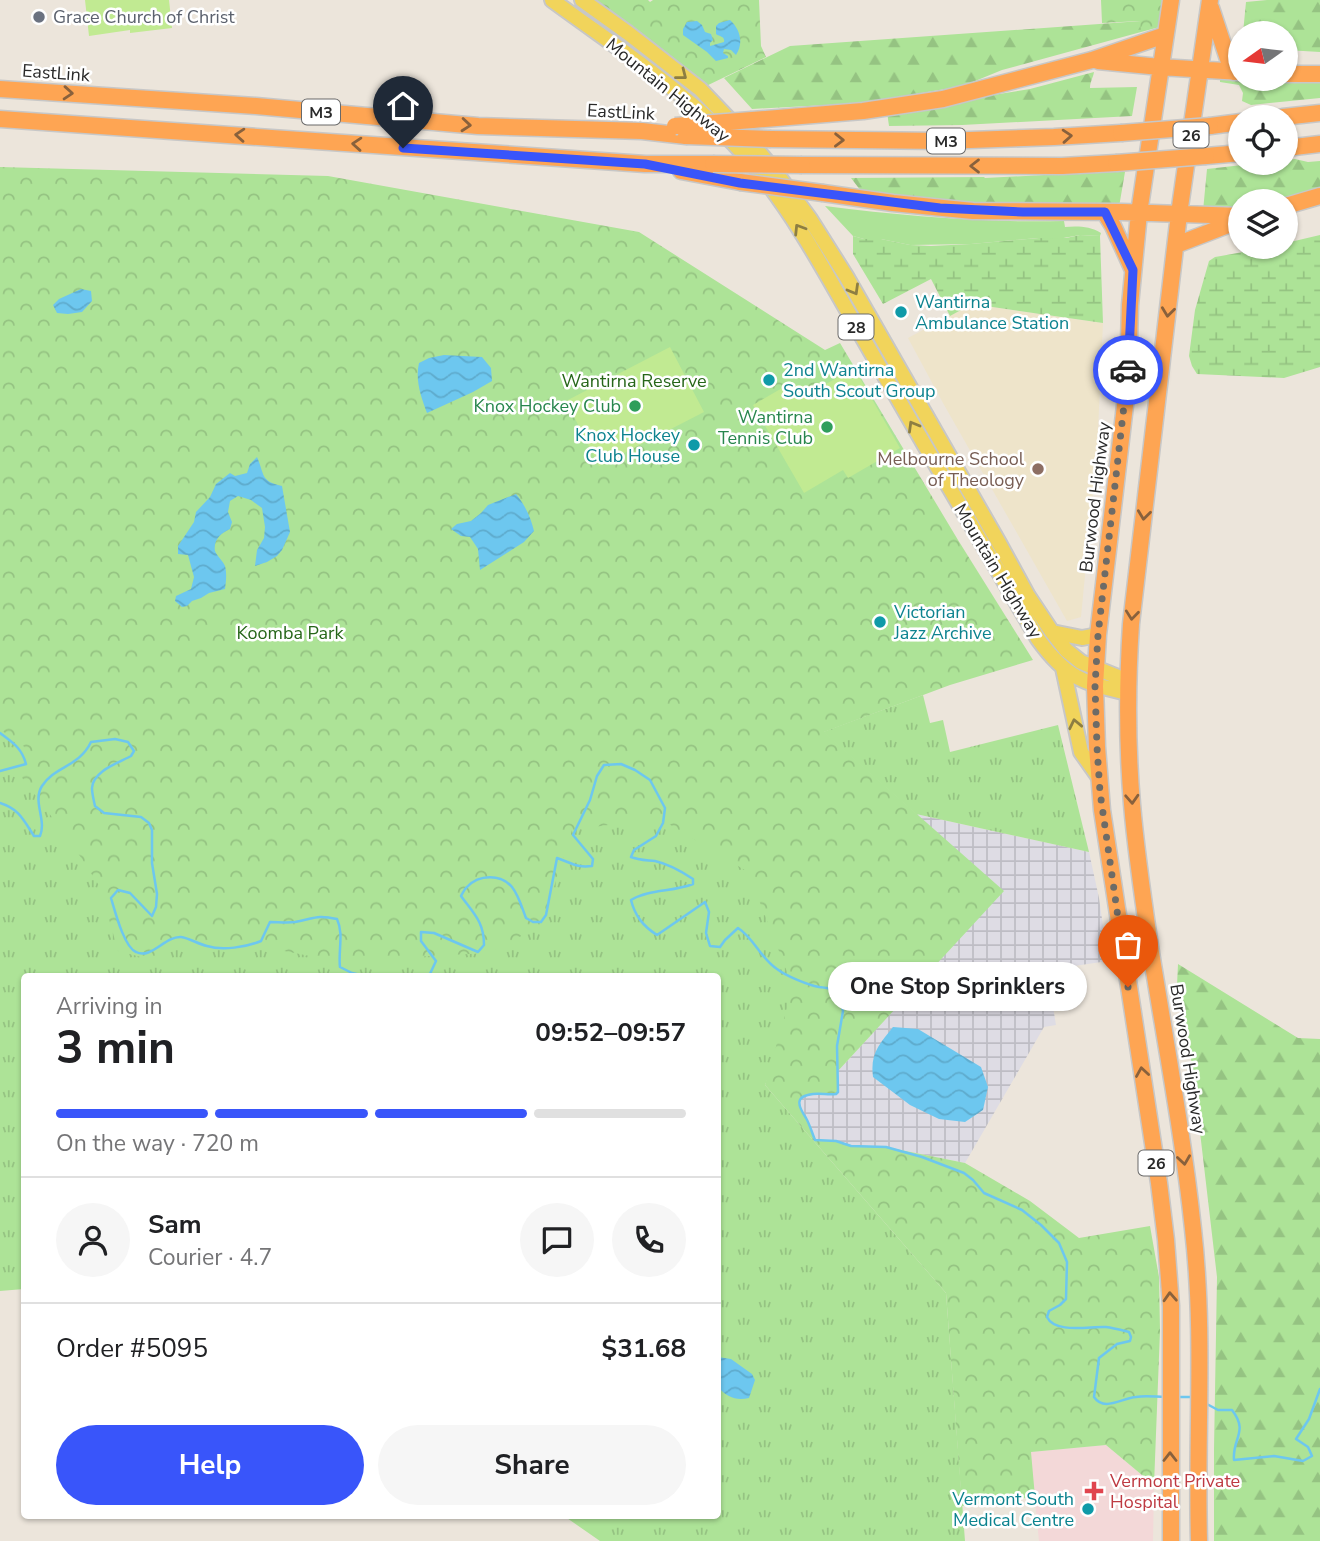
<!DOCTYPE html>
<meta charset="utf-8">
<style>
:root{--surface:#fff;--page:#f6f6f6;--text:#202124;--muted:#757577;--line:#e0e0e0;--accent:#3955fa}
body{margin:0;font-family:"Nunito Sans",sans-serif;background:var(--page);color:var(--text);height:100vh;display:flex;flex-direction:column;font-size:26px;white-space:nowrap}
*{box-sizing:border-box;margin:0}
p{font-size:23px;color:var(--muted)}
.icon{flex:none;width:38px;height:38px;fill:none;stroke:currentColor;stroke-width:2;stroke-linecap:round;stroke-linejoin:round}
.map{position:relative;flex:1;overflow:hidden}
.sheet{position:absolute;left:21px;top:973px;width:700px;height:546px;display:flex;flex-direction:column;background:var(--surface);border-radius:7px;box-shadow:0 2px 5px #0004}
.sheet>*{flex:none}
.needle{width:46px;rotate:256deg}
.fabs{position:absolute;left:1228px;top:21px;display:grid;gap:14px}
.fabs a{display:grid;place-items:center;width:70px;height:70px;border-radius:50%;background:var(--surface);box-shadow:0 2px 5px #0004;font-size:35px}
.pin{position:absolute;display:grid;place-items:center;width:60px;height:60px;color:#fff;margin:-72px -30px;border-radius:50% 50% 50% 0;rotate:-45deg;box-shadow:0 0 7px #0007}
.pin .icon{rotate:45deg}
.courier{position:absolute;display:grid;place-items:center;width:70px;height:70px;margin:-35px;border:5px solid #3955fa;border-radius:50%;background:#fff;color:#222;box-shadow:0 2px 9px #0007}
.bubble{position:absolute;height:49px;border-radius:24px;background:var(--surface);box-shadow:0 2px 5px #0004;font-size:23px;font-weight:700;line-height:49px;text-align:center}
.headline em{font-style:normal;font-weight:700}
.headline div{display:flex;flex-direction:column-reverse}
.headline{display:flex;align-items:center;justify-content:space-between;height:119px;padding:0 35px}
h1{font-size:46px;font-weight:700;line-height:52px}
.bar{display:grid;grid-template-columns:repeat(4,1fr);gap:10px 7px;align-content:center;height:84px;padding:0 35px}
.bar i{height:9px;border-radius:5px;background:var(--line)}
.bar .selected{background:var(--accent)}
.bar p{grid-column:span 4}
.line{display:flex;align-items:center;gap:18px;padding:0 35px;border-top:2px solid var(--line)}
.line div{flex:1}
.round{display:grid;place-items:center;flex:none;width:74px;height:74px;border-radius:37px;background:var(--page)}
.primary-button{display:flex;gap:14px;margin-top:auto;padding:14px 35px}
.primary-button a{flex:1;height:80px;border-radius:42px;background:var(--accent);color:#fff;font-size:28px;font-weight:700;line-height:80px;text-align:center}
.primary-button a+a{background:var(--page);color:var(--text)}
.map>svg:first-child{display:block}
.industrial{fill:url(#industrial-grid)}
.education{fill:#eee4ca}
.medical{fill:#f3d8d8}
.grass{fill:url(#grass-tufts)}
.forest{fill:url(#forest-firs)}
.wetland{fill:url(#wetland-marsh)}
.park{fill:url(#park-crowns)}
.garden{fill:#ade397}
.pitch{fill:#c1ea92}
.water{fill:url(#water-waves)}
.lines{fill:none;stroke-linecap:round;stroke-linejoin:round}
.stream{stroke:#6dc7ef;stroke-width:2.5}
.primary-casing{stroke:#c7c7c7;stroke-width:18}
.highway-casing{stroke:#c7c7c7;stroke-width:19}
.primary{stroke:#f1d45b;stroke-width:14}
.highway{stroke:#fea553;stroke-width:16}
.highway-bridge-casing{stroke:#c7c7c7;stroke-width:19;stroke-linecap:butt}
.highway-bridge{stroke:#fea553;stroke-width:16}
.oneway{stroke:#8d7e42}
.oneway2{stroke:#89613c}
.done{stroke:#6d6b67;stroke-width:7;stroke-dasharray:0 12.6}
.route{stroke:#3955fa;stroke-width:9}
.worship-dot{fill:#6b7280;stroke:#fff;stroke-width:2.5}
.culture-dot{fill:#0f9aa8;stroke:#fff;stroke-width:2.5}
.leisure-dot{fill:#2e9e5b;stroke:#fff;stroke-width:2.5}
.education-dot{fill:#8d6e63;stroke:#fff;stroke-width:2.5}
.health-dot{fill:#e0444e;stroke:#fff;stroke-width:2.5}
.labels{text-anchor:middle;stroke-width:5;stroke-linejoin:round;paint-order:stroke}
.shield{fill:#fff;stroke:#696969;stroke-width:2}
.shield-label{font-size:16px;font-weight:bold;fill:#292929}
.worship-label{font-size:18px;fill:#5b616d;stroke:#fff;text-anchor:start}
.street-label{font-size:18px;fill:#292929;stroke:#fff}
.culture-label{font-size:18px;fill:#0d838f;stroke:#fff;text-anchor:start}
.park-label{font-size:18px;fill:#266619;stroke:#fff}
.leisure-label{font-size:18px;fill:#27864d;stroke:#fff;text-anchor:end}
.education-label{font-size:18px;fill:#785e54;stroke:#fff;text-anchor:end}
.health-label{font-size:18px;fill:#be3a42;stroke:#fff;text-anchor:start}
</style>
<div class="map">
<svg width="1320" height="1541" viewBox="0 0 1320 1541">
<defs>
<pattern id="industrial-grid" width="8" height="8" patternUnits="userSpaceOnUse" patternTransform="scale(1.75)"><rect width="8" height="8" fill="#dedce4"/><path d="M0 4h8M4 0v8" fill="none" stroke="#bebdc4"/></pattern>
<pattern id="grass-tufts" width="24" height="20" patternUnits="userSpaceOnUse" patternTransform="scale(1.75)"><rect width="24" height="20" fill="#ade397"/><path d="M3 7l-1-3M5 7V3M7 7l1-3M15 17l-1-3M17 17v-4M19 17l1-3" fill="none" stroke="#95c382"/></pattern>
<pattern id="forest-firs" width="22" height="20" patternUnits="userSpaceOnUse" patternTransform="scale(1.75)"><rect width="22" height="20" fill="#ade397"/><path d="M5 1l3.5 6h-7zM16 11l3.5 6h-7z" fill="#95c382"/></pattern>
<pattern id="wetland-marsh" width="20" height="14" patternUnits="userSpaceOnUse" patternTransform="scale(1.75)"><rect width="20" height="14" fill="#ade397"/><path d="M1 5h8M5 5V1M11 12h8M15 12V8" fill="none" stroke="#95c382"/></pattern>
<pattern id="park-crowns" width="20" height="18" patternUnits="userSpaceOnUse" patternTransform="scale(1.75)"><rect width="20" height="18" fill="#ade397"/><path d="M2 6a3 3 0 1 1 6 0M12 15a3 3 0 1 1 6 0" fill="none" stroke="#95c382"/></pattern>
<pattern id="water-waves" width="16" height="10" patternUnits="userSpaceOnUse" patternTransform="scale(1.75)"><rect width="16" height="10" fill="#6dc7ef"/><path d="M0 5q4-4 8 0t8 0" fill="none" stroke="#5eabcd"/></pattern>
</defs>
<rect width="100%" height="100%" fill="#ece5db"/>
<!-- industrial -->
<path class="industrial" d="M916,814L1089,852L1099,898L1108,961L1047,970L1056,1025L1044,1027L965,1163L886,1147L851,1146L836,1141L815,1140L807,1120L802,1113L799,1101L800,1098L804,1096L812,1094L832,1095L838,1092L837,1072L1003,891Z"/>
<!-- education -->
<path class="education" d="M972,304L1103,323L1097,451L1081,617L1067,621L943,403L908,338Z"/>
<!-- medical -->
<path class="medical" d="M1106,1445L1154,1485L1153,1541H1039L1030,1452Z"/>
<!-- grass -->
<path class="grass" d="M923,695L930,723L943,720L950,752L1058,725L1089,852L916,814L823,732Z
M0,716L620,809L671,810L753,860L806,985L765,1085L946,1293L965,1541H600L564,1516H718V976H24V1289L0,1291Z"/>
<!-- forest -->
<path class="forest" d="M1267,0H1320V52L1286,50V33H1243L1246,2Z
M1141,21V32L1002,70L963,86L863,103L752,109L724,78L790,46Z
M1094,72C1093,78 1090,82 1090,88L1137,87L1132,116L962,125L889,126L887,112L1030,89Z
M1220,78L1320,80V98L1251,105L1242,101L1243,93L1239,85L1220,82Z
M1295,159L1308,162L1320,161V190L1273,201H1241V208L1223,211H1203L1207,169L1260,163H1286V160Z
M1121,171L1125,172L1119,207H982L864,195L851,178L984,177L985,178Z
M1178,964L1298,1038L1320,1039V1541H1214V1449L1217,1277L1192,1064L1177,985Z"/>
<!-- wetland -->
<path class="wetland" d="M1080,235L1100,236L1103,323L972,304L950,316L931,279L883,304L853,254V236L864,239H881L910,245L931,246L971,244L1039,238H1066Z
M1320,235V367L1284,378L1197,374L1192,366L1189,356L1195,310L1209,261L1215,257L1221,256L1270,247H1286V243Z"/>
<!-- park -->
<path class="park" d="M582,0H648L650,2L653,0H759L761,46L766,57L700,89Z
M1101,0H1171L1167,25L1141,32L1140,21L1102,23Z
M0,167L328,176L639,232L825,350L840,343L958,540L1033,660L950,685L824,732L1004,891L837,1072L838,1092L836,1094C828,1095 803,1091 799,1100C799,1102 800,1104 800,1106L816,1140L836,1141L851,1146L886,1147L965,1163L1030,1201L1079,1238L1150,1226L1159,1277L1160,1331L1154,1485L1106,1445L1031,1452L1035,1497L962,1506L946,1293L765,1085L793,987L748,872L659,818L572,830L542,925L489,953L335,961L259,946L174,942L162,956L145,958L118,951L100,887L70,841L14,767L27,755L22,742L0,730Z"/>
<!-- garden -->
<path class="garden" d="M825,206C904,216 984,223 1064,221L1065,227C1077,226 1090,226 1101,233L1100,236L1080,235L1058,239L1038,238L971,244L910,245L881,239H864L853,236Z"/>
<!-- pitch -->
<path class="pitch" d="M85,0H169L172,28L130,33V30L89,36Z
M670,347L704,412L599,466L566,401Z
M854,368L900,448L848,478L843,470L804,493L753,405L789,384L819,388Z"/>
<!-- water -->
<path class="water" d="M730,20C740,29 744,43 736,55L731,50L724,49L723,53L728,56V58L716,61L707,52L683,35V29L687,22L697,21L702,25L705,32L711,34L713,40L710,43V46L724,42C725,36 720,37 716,34V26L719,23Z
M81,289L91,291L92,301L82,312L68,314L57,313L53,305L59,299Z
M444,355L482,357L491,368L492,381L473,392L427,413C421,397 415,380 419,363L429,358Z
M257,457C265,475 260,481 282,486L290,532L282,550L277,556L267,562L255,566L257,550L264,538L265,527L262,508L251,500L238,496L230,501L228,512L232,522L230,529C221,533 213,540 215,551C217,556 223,561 225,566C227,574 226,581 225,589L209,593L201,598L192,601L187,606L182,607L175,601L176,596L191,589L194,577L188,555L178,554V546L194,522L196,512L210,497L216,484L230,473L235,476L247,473L250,464Z
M516,494C525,505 531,518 534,531L524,542L480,570L478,549L470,537L461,536L451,529L457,524L471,521L481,513L488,505Z
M893,1027L918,1029L981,1067L988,1087L983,1110L965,1122L939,1119L910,1105L873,1077C870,1053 879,1045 893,1027Z
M718,1357L731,1359L752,1374L755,1380L749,1398C736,1401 727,1397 719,1388Z"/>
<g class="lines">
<!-- stream -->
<path class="stream" d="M0,733C12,742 22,748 26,764L0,771
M0,803C19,809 23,819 34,836H40C47,820 32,801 42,786C55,766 79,767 91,742L115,739L128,742L134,751L131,756C118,763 93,771 92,788C92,794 94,801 95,806L104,813L141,817L149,823L152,830V863L157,894L156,907L152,916L130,893L118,890L111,898C115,911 124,947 136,952C151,960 165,936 181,937C189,938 198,944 207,946C223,951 246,947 261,941L270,922C278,922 287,923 295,922C314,919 315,914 337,919C344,934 338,951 340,967L352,973L365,976
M429,976L436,961L421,941V932L434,933L478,952L484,945C484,922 474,914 461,896C463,893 464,889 467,887C479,874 501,874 512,887C519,896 522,908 526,918L533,922H541L546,915L557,858C572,863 576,868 592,866L593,859L573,835L590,800L597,776L604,765L621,764L635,770L650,780L665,808L663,823L656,836L634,850L631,857C638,860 646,860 655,861C668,864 681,871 693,879V884C673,892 649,889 631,900C635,916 643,926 657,935L705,902L709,912L706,933L710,946L720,947L725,940L738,928C754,938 761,959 777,969C786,976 808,985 819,987C828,988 832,988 839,994L843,1011L837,1046L838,1092L836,1094C828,1095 821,1093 813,1094C794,1096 798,1106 806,1118C810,1125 812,1133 815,1140L836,1141L851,1146L886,1147L922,1157L964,1173L973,1180L984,1193L1022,1210L1041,1225L1059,1243L1067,1262L1066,1299L1060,1305L1049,1311L1047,1317C1055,1334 1090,1326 1106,1327C1114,1328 1121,1330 1129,1332L1131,1337L1130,1341L1117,1344L1099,1358L1094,1397C1104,1412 1122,1398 1136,1397C1146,1395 1156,1397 1165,1397
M1175,1397H1193
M1205,1403L1218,1410H1232C1249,1432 1232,1438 1234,1460L1274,1456L1303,1461L1312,1456L1308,1447L1296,1439L1309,1419L1320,1389"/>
<!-- primary casing -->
<g class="primary-casing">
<path id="primary" d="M552,0C620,50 693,96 749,160C798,217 833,287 871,352C926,448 982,544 1038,639C1066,678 1083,683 1128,693
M582,0L628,33L700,89L747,138L774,170L810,219L846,276L999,543L1028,596L1052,632L1066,650L1081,662L1128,681
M1052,632L1082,638L1098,635
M1063,668L1081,752L1098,776"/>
</g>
<!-- highway casing -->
<g class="highway-casing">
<path id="highway" d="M1171,0L1139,213L1130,305L1128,380L1098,635L1095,686L1097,747L1102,810L1159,1183L1166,1240L1171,1306V1541
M1211,8L1228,59L1234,72
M1098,61L1160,67L1241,72
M1286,74H1320
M0,89L256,106L478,126L642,131L686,136
M1283,117L1320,113
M0,119L645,164H713
M752,120L863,111L943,99L1092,60L1165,35
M1210,126L1241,122
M771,139L943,141L1054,137L1121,133
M1286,148L1320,144
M1206,156L1241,153
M802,165L1062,166L1116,163
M681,171L740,182
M823,193L893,203L973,211L1122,212L1241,216
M1286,206L1320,196
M1105,213L1113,226L1133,270
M1176,245L1241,220
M1199,1541C1196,1437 1205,1333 1193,1229C1183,1134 1165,1040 1150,946C1143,899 1136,852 1132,804C1127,745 1127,684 1131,624L1179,214L1210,0"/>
</g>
<!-- primary -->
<use href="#primary" class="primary"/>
<!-- highway -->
<use href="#highway" class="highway"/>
<!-- highway-bridge casing -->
<g class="highway-bridge-casing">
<path id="highway-bridge" d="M675,126L752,120
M1121,133L1210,126
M686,136L771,139
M1116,163L1206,156
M713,164L802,165
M740,182L823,193"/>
</g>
<!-- highway-bridge -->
<use href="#highway-bridge" class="highway-bridge"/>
</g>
<!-- one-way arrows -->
<defs><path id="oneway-chevron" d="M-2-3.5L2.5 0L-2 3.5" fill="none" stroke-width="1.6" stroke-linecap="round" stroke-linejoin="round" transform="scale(1.75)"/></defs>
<g class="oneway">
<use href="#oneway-chevron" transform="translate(682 75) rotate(38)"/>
<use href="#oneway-chevron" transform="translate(799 229) rotate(-122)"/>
<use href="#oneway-chevron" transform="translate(854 290) rotate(60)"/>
<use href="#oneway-chevron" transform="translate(913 426) rotate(-120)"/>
<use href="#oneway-chevron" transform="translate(1075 724) rotate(-102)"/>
</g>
<g class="oneway2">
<use href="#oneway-chevron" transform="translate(68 93) rotate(4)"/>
<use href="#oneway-chevron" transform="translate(466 125) rotate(5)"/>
<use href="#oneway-chevron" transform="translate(240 135) rotate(-176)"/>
<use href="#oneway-chevron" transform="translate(1067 136) rotate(-4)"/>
<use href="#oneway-chevron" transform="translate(839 140) rotate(1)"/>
<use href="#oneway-chevron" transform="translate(357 144) rotate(-176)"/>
<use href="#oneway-chevron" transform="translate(975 166) rotate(-180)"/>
<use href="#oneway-chevron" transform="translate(1168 312) rotate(97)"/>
<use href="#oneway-chevron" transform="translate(1144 515) rotate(97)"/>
<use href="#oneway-chevron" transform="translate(1132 615) rotate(96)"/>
<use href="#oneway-chevron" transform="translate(1132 799) rotate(87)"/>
<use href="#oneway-chevron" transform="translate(1142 1072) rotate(-99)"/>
<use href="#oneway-chevron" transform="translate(1184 1160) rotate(82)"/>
<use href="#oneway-chevron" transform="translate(1170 1297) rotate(-93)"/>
<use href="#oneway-chevron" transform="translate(1170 1457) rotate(-90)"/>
</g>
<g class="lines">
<!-- done -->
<path class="done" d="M1128,987L1100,792L1097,747L1095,686L1098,635L1128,370"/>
<!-- route -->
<path class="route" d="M403,148L645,164L740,183L940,208L1023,212H1105L1133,270L1128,370"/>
</g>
<!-- markers -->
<circle class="worship-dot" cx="39" cy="17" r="7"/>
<g class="culture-dot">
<circle cx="901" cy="312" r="7"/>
<circle cx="769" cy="380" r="7"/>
<circle cx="694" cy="445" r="7"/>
<circle cx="880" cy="622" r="7"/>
<circle cx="1088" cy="1509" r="7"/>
</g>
<g class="leisure-dot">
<circle cx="635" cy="406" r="7"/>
<circle cx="827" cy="427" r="7"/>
</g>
<circle class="education-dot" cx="1038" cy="469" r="7"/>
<path class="health-dot" d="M1090.5 1480.5h7v7h7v7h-7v7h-7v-7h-7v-7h7z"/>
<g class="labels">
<!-- shield labels -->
<g class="shield">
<rect x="302" y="99.5" width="38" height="25" rx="5"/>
<rect x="1173.5" y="122.5" width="35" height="25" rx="5"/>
<rect x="927" y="128.5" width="38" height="25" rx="5"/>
<rect x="838.5" y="314.5" width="35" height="25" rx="5"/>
<rect x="1138.5" y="1150.5" width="35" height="25" rx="5"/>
</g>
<g class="shield-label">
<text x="321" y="118">M3</text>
<text x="1191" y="141">26</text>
<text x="946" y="147">M3</text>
<text x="856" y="333">28</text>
<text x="1156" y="1169">26</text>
</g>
<!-- worship labels -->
<g class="worship-label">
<text x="53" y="23">Grace Church of Christ</text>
</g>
<!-- street labels -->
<g class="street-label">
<text transform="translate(56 73) rotate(4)" y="6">EastLink</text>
<text transform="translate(668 90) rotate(39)" y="6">Mountain Highway</text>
<text transform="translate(621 112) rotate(3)" y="6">EastLink</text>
<text transform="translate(1095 497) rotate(-83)" y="6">Burwood Highway</text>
<text transform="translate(998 571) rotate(59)" y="6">Mountain Highway</text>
<text transform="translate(1188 1059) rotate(81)" y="6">Burwood Highway</text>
</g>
<!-- culture labels -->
<g class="culture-label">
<text x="915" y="308">Wantirna<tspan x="915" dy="21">Ambulance Station</tspan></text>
<text x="783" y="376">2nd Wantirna<tspan x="783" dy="21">South Scout Group</tspan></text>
<text x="680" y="441" text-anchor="end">Knox Hockey<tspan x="680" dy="21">Club House</tspan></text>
<text x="894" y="618">Victorian<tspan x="894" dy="21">Jazz Archive</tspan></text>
<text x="1074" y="1505" text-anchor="end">Vermont South<tspan x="1074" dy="21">Medical Centre</tspan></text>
</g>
<!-- park labels -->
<g class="park-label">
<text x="634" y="387">Wantirna Reserve</text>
<text x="290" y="639">Koomba Park</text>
</g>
<!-- leisure labels -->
<g class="leisure-label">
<text x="621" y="412">Knox Hockey Club</text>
<text x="813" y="423">Wantirna<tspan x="813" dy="21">Tennis Club</tspan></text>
</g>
<!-- education labels -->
<g class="education-label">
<text x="1024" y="465">Melbourne School<tspan x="1024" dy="21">of Theology</tspan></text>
</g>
<!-- health labels -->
<g class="health-label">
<text x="1110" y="1487">Vermont Private<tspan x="1110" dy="21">Hospital</tspan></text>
</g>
</g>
</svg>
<div class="fabs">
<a><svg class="needle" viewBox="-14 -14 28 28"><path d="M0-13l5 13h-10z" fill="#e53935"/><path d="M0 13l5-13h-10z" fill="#757577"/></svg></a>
<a><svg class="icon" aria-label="locate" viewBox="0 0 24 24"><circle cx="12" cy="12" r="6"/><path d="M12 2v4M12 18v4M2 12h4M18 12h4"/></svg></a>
<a><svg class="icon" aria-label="layers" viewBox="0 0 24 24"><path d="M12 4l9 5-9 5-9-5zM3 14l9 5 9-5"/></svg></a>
</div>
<div class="pin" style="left:1128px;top:987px;background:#ea580c"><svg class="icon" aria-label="bag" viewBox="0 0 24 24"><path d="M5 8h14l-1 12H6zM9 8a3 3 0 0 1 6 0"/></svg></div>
<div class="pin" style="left:403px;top:148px;background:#1f2937"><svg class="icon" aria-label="home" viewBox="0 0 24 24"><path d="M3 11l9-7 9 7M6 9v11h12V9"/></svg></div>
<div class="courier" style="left:1128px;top:370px"><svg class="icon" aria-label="car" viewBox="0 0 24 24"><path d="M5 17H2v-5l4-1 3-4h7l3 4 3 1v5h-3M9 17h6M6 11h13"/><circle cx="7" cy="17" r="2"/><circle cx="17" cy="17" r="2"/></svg></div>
<div class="bubble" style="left:828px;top:962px;width:259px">One Stop Sprinklers</div>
<section class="sheet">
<div class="headline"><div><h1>3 min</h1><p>Arriving in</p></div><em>09:52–09:57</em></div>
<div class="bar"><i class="selected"></i><i class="selected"></i><i class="selected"></i><i></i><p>On the way · 720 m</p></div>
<div class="line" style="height:126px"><a class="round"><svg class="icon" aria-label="person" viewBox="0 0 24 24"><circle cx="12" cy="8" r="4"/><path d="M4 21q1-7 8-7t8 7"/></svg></a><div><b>Sam</b><p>Courier · 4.7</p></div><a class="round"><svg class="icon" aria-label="chat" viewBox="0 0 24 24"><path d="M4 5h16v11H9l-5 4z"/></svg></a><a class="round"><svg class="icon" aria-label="phone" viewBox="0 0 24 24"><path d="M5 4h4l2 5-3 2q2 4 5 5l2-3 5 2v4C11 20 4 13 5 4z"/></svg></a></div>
<div class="line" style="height:91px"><div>Order #5095</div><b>$31.68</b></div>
<div class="primary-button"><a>Help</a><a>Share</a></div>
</section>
</div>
